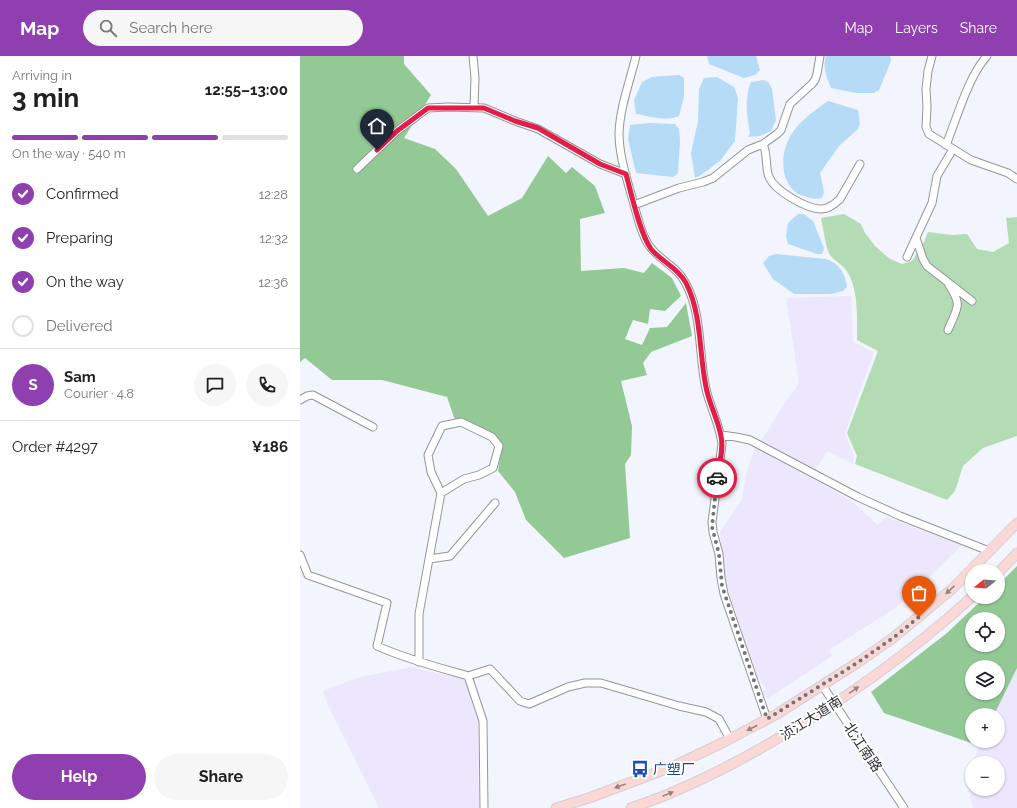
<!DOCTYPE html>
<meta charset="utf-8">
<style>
:root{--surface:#fff;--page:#f6f6f6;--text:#202124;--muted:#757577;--line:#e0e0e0;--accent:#8f3faf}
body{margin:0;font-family:Raleway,"Noto Sans SC",sans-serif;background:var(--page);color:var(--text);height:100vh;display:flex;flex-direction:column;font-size:15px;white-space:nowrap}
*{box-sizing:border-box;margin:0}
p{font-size:13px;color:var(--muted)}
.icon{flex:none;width:22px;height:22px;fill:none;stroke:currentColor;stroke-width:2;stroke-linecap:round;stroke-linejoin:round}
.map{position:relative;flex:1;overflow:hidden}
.details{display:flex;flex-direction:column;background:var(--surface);width:300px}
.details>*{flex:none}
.needle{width:26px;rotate:253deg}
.tools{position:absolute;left:665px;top:508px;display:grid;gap:8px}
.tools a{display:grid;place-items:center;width:40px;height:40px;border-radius:50%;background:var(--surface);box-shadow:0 1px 3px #0004;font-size:20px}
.pin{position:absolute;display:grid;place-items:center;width:34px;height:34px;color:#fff;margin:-41px -17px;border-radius:50% 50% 50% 0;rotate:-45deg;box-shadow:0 0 4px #0007}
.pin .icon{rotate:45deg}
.courier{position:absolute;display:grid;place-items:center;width:40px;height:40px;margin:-20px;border:3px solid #e11d48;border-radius:50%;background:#fff;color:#222;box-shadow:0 1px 5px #0007}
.head em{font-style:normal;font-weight:700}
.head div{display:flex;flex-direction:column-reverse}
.head{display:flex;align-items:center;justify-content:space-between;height:68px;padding:0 12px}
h1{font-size:26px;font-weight:700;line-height:30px}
.bar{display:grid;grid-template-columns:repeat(4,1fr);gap:6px 4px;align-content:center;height:48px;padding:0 12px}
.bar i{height:5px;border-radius:3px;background:var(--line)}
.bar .on{background:var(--accent)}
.bar p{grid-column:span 4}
.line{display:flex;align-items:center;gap:10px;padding:0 12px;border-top:1px solid var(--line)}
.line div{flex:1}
.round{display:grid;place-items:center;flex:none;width:42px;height:42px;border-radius:21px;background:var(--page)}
ol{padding:0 12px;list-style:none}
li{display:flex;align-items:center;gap:12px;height:44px}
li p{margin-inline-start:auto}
li .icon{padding:4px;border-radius:50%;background:var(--accent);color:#fff;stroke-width:4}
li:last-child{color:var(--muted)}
li i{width:22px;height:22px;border:2px solid var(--line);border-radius:50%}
.button{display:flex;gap:8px;margin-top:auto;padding:8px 12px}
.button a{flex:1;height:46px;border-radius:24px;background:var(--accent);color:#fff;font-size:16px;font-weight:700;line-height:46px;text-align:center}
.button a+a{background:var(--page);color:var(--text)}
header{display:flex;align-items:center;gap:24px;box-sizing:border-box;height:56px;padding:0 20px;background:var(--accent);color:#fff}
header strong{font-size:19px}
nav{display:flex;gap:22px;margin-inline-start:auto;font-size:14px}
.search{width:280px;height:36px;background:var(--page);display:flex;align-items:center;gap:10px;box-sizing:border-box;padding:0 14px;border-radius:22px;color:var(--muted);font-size:15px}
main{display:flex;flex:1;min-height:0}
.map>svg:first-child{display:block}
.industrial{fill:#ede7fd}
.green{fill:#b4dcb4}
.forest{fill:#92c994;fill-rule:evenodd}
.water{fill:#b5dbf7}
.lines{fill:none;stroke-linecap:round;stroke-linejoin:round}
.minor-casing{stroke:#93959c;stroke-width:9}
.major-casing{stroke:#d1d1d2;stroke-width:11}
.minor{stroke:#fff;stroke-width:7}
.major{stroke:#fbd8d5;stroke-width:9}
.oneway{fill:#948484}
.done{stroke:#737479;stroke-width:4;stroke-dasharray:0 7.2}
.route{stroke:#e11d48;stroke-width:5}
.labels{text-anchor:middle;stroke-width:4;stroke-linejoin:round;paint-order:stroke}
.street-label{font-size:14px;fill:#2e2f32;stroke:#fff}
.transit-label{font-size:14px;fill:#164399;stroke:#fff;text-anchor:start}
</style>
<header>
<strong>Map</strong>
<div class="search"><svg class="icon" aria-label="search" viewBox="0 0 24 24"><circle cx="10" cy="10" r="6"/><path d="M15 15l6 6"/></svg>Search here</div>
<nav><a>Map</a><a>Layers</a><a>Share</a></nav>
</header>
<main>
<section class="details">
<div class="head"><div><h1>3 min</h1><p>Arriving in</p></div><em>12:55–13:00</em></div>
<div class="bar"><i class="on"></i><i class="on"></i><i class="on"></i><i></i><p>On the way · 540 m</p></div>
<ol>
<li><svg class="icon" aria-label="check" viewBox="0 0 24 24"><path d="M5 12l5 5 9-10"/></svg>Confirmed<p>12:28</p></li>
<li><svg class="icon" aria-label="check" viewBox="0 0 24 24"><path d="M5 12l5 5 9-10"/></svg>Preparing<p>12:32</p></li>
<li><svg class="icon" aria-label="check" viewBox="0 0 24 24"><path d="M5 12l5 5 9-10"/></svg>On the way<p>12:36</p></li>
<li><i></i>Delivered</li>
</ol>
<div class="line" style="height:72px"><b class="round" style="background:var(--accent);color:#fff">S</b><div><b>Sam</b><p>Courier · 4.8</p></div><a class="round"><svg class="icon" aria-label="chat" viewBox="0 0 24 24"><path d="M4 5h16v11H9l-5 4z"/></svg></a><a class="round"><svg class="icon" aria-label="phone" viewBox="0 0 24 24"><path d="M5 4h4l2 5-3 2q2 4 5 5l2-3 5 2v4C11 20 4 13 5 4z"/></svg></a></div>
<div class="line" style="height:52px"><div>Order #4297</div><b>¥186</b></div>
<div class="button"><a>Help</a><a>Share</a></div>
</section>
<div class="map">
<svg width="717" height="752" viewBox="0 0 717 752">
<rect width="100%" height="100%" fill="#f2f5fd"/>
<!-- industrial -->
<path class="industrial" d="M551,240L553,286L574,296L545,377L554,399L553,408L527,395L514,417L460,387L479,356L499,327L486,242Z
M455,391L552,445L578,469L586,461L662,489L614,536L594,553L529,594L532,600L467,643L462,636L466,633L455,617L424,522L420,476L442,443L446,418Z
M112,611L165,624L178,667L179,752H79L27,647L23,635L60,621Z
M717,612V752H673L666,721L672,708V733H698V707H672L682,685H698V659H694Z"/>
<!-- green -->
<path class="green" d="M544,158L561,168L565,177L575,190L590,203L602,208L612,205L624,186L628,176L652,179L667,178L677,193L693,196L709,187L706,162L717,161V380L683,392L663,410L655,435L647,444L555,408L557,400L547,377L578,295L557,284C557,263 559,232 546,214C542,208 534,205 530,199C526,193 523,171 521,162Z"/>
<!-- forest -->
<path class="forest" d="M0,0H104V8L131,39L104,82L135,93L156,113L188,160L222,142L248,100L266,117L272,111L295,130L305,157L280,163L281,215L324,212L344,217L352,207L372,222L381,240L365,255L350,253L348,268L333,264L325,283L342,289L350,272L367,271L386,247L392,280L351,296L343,307L347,319L321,325L332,370L331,399L325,408L330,482L264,502L226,464L215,436L198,415L202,390L155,364L147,341L82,324H32L5,302L0,306Z
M717,510V612L694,659H672V685H682L680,690L584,657L571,636L647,577L685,541H698V529ZM672,563H698V589H672ZM672,611H698V637H672Z"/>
<!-- water -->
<path class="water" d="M407,0H456L460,14L455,19L444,22L409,8Z
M526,0H590L591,5L579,34L574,37H556L531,32C527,22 522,11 526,0Z
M379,19L384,22V41L379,60C366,66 349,60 336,58L334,44L342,26L352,21Z
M417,21L434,31L438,42L435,85L420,105L401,119L395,122L391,97L398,65L399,33L404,22Z
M464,24L469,27L472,33L476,64L471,75L460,80L448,81L450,77C447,61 444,42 451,26Z
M528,45L558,54L560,67L558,73L539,90L520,117L524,136L522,142C516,143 513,143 507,141C504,140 500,139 498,138C482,128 480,103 487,87C495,68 511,57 528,45Z
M349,67L375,68L379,73L380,85L378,117L373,121L336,117L328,83L330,69Z
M498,158H504L513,165L524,192L522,198H517L488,188L486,180L488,167Z
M476,198L526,203C540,208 545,217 547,231L543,235L531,238H494L473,223L463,207L469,200Z"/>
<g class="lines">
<!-- minor casing -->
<g class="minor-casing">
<path id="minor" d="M173,0L175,22L174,51
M336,0C330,25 320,51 319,77C319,100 327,123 333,145C337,158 340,176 348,188C357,203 377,210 385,226C403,258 398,298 406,333C410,351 420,369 422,388L412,466L413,476L419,498L421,522L424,538L467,663
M632,0L628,15L626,33L627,51L626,71L629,78L671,104L708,117L717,123
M463,88C468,99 465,111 469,121C475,135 507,153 521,153C529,153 535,148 540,143L560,108
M646,89C657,62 668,21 687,0
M57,113L97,75L128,52L148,51L184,52L215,65L238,73L300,108L326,118
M334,149L379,132L403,126L413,122L448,94L463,88L477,78L481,74L490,48L512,28L515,24L517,18L520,0
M616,182L623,203L627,210L672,245
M607,201L632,147L637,120L653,93
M648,274C657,252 663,250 649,229
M0,344L7,340L13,339L73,371
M421,379L436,381L450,384L558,441L600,460L689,495
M0,499L8,519L87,547L77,590C106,603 137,611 168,620L183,665L184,752
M129,503L150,500L195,447
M119,606V558L141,437L164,423L179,419L193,412L199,390L192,381L161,366L142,370L128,399L131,416L141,437
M168,620L190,613L220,645L229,648L268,631L285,627H301L379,650L406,656L419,663L430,683
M522,629L604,752"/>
</g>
<!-- major casing -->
<g class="major-casing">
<path id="major" d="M698,517L717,497
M256,752L289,742L374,710L424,686L477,658L557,607L593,582L652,533L717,467
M331,752C348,746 366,740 382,732C410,720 437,706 463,691C539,648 608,599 672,541"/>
</g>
<!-- minor -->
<use href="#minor" class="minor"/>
<!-- major -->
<use href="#major" class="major"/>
</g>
<!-- one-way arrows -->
<defs><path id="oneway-solid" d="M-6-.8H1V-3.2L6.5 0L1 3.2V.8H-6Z"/></defs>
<g class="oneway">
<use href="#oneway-solid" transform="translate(650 534) rotate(137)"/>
<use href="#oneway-solid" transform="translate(554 634) rotate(-35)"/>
<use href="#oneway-solid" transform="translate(452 672) rotate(152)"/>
<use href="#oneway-solid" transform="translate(320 730) rotate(160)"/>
<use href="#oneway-solid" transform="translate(368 738) rotate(-22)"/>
</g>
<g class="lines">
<!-- done -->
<path class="done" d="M417,422L412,471L419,498L422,530L467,663L557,607L593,582L619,561"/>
<!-- route -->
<path class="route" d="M77,94L97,75L128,52H184L215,65L238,72L300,108L326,118C331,137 340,178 351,193C361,205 378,212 386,227C402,258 399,297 406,331C409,348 418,363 421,380C424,393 419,409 417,422"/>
</g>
<!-- icons -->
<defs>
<g id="bus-bare" transform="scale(1.38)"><path d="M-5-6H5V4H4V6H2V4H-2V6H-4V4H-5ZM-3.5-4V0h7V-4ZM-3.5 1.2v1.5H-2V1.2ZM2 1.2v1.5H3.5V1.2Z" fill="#1a4fb4" stroke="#fff" stroke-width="2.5" paint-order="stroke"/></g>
</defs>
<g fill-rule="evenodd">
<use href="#bus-bare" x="340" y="713"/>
</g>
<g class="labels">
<!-- street labels -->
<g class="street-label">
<text transform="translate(511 662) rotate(-32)" y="5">浈江大道南</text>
<text transform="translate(563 691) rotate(56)" y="5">北江南路</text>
</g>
<!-- transit labels -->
<g class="transit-label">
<text x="353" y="718">广塑厂</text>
</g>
</g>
</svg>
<div class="tools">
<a><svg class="needle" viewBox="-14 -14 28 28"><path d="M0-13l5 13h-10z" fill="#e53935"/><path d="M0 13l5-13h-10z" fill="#757577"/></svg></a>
<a><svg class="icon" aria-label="locate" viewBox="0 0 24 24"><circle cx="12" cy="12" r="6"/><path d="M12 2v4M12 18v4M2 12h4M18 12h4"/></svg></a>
<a><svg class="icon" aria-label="layers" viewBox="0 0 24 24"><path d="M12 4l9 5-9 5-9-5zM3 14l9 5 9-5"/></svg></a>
<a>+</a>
<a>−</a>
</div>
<div class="pin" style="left:619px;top:561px;background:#ea580c"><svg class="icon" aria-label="bag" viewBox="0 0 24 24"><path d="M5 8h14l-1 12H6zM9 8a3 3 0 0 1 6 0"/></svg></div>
<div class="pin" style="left:77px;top:94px;background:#1f2937"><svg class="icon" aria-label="home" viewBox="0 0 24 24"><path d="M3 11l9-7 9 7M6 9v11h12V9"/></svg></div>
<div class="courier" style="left:417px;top:422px"><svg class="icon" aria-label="car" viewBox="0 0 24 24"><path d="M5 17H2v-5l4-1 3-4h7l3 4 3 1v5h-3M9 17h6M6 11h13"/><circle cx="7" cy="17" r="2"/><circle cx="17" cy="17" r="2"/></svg></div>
</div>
</main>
